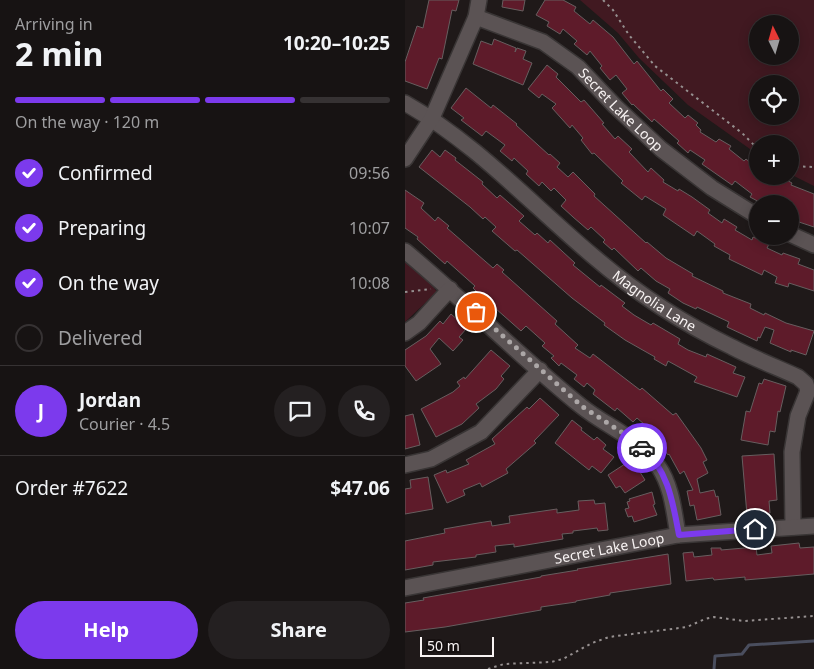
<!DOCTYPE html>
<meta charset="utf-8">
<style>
:root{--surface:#171313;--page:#242021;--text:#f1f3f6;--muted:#9e9ea0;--line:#363233;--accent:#7c3aed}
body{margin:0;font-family:"Noto Sans",sans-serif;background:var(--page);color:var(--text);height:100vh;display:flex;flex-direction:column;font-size:19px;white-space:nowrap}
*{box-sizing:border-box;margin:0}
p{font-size:16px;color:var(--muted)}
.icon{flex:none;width:28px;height:28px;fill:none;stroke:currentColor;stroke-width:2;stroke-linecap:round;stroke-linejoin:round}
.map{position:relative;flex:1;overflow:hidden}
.sheet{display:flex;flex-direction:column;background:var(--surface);width:405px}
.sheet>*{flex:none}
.needle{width:32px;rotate:355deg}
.controls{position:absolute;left:344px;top:15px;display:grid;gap:10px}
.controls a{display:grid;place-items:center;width:50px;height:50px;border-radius:50%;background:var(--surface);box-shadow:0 2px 12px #0003,0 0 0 1px var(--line);font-size:25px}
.scale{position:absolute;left:15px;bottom:12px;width:74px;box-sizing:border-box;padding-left:5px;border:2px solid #f8f3f3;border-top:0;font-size:14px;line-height:18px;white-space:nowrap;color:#f8f3f3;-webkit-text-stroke:4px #161010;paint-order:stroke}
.pin{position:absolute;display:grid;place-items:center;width:42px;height:42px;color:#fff;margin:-21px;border:2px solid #fff;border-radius:50%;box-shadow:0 1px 5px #0007}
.courier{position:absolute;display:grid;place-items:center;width:50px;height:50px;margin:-25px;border:4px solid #7c3aed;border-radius:50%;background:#fff;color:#222;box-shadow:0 1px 6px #0007}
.summary em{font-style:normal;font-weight:700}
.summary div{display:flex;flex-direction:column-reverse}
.summary{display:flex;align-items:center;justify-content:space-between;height:85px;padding:0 15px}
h1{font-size:32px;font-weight:700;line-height:38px}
.bar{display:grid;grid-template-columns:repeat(4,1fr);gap:8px 5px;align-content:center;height:60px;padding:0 15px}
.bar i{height:6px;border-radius:4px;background:var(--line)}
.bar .active{background:var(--accent)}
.bar p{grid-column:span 4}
.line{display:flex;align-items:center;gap:12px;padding:0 15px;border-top:1px solid var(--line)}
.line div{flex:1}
.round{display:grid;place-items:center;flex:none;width:52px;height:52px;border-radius:26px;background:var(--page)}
ol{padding:0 15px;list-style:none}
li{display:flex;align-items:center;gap:15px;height:55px}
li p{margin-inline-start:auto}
li .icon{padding:5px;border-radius:50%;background:var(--accent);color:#fff;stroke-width:4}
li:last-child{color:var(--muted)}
li i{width:28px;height:28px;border:2px solid var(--line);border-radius:50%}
.action{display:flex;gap:10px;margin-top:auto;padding:10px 15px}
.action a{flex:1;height:58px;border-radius:30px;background:var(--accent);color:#fff;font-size:20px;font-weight:700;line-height:58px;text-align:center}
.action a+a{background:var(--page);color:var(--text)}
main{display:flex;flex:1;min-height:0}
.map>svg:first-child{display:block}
.green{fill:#411921;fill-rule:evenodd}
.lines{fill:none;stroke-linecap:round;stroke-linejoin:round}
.stream{stroke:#4a4e5e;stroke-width:3}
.building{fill:#5e1b2a;stroke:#675e5f}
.minor-casing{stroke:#393535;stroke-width:18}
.path{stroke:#969090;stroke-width:2;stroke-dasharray:2.5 4;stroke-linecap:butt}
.minor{stroke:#5b5354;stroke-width:15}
.done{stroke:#aca7a7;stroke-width:5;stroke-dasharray:0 9}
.route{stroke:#7c3aed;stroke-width:6}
.labels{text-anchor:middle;stroke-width:4;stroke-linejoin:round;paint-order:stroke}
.street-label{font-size:14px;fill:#f8f3f3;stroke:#161010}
</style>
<main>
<section class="sheet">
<div class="summary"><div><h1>2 min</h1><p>Arriving in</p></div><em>10:20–10:25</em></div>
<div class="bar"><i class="active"></i><i class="active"></i><i class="active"></i><i></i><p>On the way · 120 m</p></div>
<ol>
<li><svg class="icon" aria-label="check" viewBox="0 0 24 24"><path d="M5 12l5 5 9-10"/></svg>Confirmed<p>09:56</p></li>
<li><svg class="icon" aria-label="check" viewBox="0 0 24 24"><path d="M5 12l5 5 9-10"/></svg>Preparing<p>10:07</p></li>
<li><svg class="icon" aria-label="check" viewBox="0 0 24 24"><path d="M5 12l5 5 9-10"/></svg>On the way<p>10:08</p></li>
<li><i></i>Delivered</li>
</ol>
<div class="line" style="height:90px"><b class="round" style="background:var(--accent);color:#fff">J</b><div><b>Jordan</b><p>Courier · 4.5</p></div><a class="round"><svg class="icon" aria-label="chat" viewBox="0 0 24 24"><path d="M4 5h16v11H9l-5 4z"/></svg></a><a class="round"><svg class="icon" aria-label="phone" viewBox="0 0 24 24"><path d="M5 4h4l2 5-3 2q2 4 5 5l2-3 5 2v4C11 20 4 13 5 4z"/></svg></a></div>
<div class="line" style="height:65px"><div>Order #7622</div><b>$47.06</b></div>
<div class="action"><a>Help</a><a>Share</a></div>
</section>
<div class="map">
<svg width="409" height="669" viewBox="0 0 409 669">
<rect width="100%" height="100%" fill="#1f1919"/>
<!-- green -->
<path class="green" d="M175,0H409V186L385,174V144H352V154L283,105L234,58L213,33ZM352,24H385V56H352ZM352,84H385V116H352Z
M0,261L24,281L32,292L0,322Z"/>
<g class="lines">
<!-- stream -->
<path class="stream" d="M309,669L310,656L337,654L344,645L409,641"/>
</g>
<!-- building -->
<path class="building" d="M24,0H54L51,11L47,10L37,59L34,58L22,89L0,81V62L12,26L18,28Z
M98,0H120L118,11L97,7Z
M140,0H158L171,7L169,11L185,24L188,20L208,37L229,64L232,61L256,91L258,89L268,99L264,103L280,118L283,115L293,123L291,125L296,130L295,132L311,142L314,139L326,146L324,149L339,161L341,159L352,168V176H374L387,183L386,185L409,194V227L385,219V204H358L345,197L347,194L330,181L327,185L297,164L300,160L285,150L283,153L272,143L274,141L249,119L247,122L228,104L227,105L217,93L222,89L211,75L205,80L195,68L197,66L185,51L182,55L169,44L172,41L158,29L155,34L142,26L144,22L131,15Z
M89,39L111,48L110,52L112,48L121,51L118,59L127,63L118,85L68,64L76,41L87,45Z
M142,65L153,74L151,77L176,102L179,100L199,123L197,124L210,139L213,136L227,149L224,152L243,172L246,168L259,180L258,182L273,191L274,189L287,197L305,210L303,213L317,223L319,219L332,227L330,230L347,240L348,237L364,244L362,248L377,255L378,253L395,259L393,264L409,270V291L384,283L383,287L370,283L372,277L359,270L357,275L324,259L325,255L309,246L310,244L292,231L289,236L258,215L261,209L240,196L237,200L216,183L218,181L189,153L187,154L176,140L178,138L167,125L165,128L147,108L151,104L137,94L134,98L123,89Z
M61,88L86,108L88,105L112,124L111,125L144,155L145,154L155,163L152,167L163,177L168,172L190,194L189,196L241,243L242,242L261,258L288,274L287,276L318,291V293L346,304L345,308L359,315L360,313L381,323L409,331L401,355L386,350V352L365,343L369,330L360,327L355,338L353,337L352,341L322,327L324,322L292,307L291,309L278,303L263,293L265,289L251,281L236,268L233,271L209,248L207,250L198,242L200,240L186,227L183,230L168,217L156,206L161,200L149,188L146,191L137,182L134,186L121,174L123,171L109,158L107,161L95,151L100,145L81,131L77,136L56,120L59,118L46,108Z
M27,150L35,157L40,150L51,158L50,160L78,182L77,184L92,198L95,195L119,216L114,221L130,235L132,233L143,243L145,240L170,263L168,265L195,287L196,285L220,303L217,306L229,315L246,325L248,323L275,339L273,344L283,350L301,357L302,354L331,367L328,373L340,377L332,397L289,382L292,377L263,361L261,366L249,359L250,357L220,340L199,325L200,323L167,298L112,250L110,251L87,231L91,227L80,217L78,219L65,207L14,167Z
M0,190L19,203L16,208L30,221L33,217L44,226L42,228L88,268L92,264L99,270L97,272L152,321L150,324L173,345L170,348L185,358L188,354L235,390L237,388L268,415L271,413L296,448L302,460L298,462L303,473L292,479L295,493L309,490L311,497L313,496L316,515L292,520L289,505L285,506L282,491L288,490L279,471L275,474L264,454L263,455L251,438L254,437L232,418L228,422L212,408L210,411L188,394L190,390L182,383L179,387L169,379L172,375L156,363L154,366L146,358L149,356L137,346L140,343L121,326L116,331L90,308L89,309L68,288L70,286L42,261L40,264L12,239L13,237L0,228Z
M46,314L62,328L54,337L58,340L48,351L34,338L25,349L36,364L11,381L0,366V350L21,336L35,321L38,324Z
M86,350L105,366L96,376L99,379L91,389L71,404L74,408L57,424L31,437L16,409L48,392L55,386L52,382L59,377L60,379Z
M359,379L381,386L375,412L373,411L370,432L365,431L363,445L336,440L341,411L345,412L354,383L357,384Z
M135,398L154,415L129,441L131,443L101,469L103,473L77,487L75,483L58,490L60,495L42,503L29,475L41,470L42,473L64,464L61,460L90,444L87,439L122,407L124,409Z
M8,414L15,445L0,449V416Z
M167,420L177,428L176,430L189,440L192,437L201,445L198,449L209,457L196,473L187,466L184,470L150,443Z
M369,454L372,500L364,501L365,513L342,515L337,456Z
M223,462L229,471L233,469L240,480L220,493L215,486L211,488L203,475Z
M23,477L28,509L0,514V489L6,488L5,480Z
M247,492L250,504L248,505L252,515L229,522L227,516L223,517L220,509L224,508L222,502L225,501L224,499Z
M189,500L190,504L200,503L203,530L193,531L192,528L168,531V533L157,534L158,539L109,547V544L90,546L91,552L71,555V557L28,562V565L0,570V541L40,533L39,529L73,523L86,521L87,526L105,523L104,516L152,509V513L174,510L173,501Z
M394,543L395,548L409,547V574L340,580V577L309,580L308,578L281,581L278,553L288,552L289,557L307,555L306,548H316V550L351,547L352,555L367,553L366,546Z
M263,554L266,584L205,593V595L171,601V602L136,607V610L40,627L0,632V603L19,600L18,598L136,577V576L173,570L172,569Z"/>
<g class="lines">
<!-- minor casing -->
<g class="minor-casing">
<g id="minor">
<path id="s1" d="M71,17L138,42L173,67L210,106L256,149L307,188L352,216"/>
<path id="s2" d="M0,103C71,143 126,204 188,256C230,292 277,323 327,347C348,358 371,367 393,377L401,384L403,391L393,416L387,452L388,527"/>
<path d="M0,159L27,118L71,17L74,0"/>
<path d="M385,234L409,245"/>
<path d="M0,251C60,301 115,357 176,406C202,427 234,438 253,466C267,486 269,512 273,535"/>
<path d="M0,333L14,323L45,289"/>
<path d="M0,465L26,459L76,432L135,370"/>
<path id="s3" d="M0,588L273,535L409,526"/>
</g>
</g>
<!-- path -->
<path class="path" d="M198,0L208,10L224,35L250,66L337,133L352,148
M385,166L409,167
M0,292L26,289
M83,669L99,664L146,662L158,659L187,643L204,637L282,627L300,619L309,617L339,621L409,616"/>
<!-- minor -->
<use href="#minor" class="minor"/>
</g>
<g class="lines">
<!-- done -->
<path class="done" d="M71,312L178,407L224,437L237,448"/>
<!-- route -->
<path class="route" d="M237,448C263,469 268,503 274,535L350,529"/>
</g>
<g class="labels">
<!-- street labels -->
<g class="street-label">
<text dy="5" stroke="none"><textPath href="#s1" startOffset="175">Secret Lake Loop</textPath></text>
<text dy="5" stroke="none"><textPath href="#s2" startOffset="319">Magnolia Lane</textPath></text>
<text dy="5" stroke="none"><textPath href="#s3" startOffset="208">Secret Lake Loop</textPath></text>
</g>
</g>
</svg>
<div class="controls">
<a><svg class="needle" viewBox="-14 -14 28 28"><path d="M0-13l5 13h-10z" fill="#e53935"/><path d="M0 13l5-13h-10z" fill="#9e9ea0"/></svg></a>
<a><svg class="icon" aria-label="locate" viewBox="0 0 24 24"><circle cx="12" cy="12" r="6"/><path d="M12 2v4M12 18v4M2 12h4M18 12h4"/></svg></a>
<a>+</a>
<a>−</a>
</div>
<div class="scale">50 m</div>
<div class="pin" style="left:71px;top:312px;background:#ea580c"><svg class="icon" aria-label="bag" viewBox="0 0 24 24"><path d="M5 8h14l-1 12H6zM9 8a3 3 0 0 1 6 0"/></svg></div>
<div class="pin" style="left:350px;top:529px;background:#1f2937"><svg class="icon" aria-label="home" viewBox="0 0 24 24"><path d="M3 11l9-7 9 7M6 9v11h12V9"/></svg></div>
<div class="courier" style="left:237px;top:448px"><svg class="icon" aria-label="car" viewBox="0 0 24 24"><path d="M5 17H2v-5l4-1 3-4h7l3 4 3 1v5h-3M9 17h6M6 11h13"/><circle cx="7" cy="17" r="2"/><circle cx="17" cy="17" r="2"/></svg></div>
</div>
</main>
